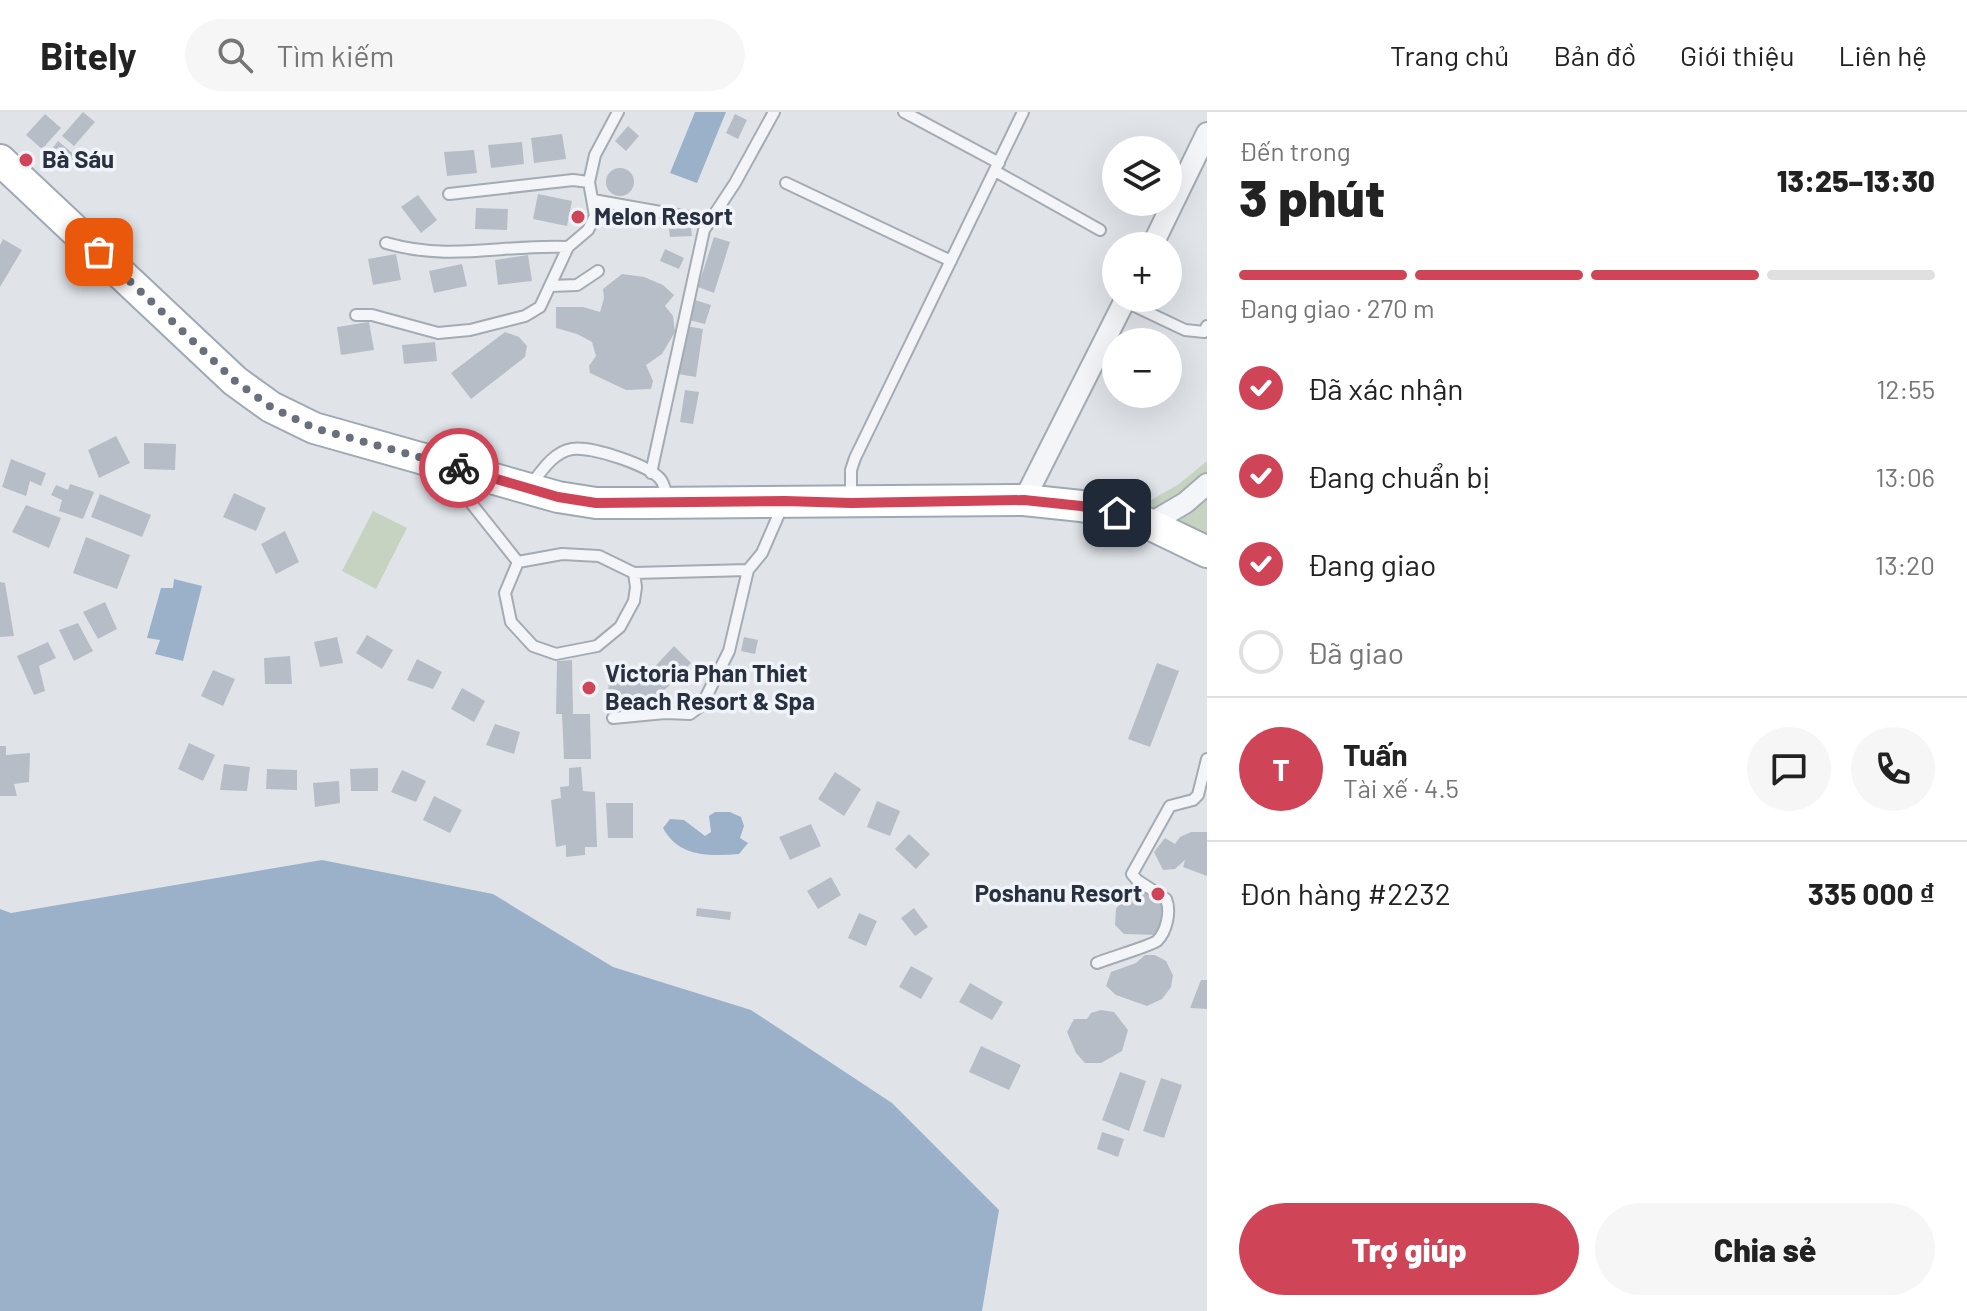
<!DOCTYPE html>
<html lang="vi">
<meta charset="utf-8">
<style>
:root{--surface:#fff;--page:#f6f6f6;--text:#222;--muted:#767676;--line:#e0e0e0;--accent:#d04457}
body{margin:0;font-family:Barlow,sans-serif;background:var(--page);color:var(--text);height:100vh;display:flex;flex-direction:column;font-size:30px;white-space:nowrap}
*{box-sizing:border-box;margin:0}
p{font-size:26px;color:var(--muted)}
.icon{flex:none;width:44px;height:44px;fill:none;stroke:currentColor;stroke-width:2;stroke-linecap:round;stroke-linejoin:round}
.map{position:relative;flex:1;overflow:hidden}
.drawer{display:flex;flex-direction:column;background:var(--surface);width:760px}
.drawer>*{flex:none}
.fabs{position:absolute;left:1102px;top:24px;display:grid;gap:16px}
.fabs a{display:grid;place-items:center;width:80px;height:80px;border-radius:50%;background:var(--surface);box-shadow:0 8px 32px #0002;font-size:40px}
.pin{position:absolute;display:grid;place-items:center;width:68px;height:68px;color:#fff;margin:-34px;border-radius:16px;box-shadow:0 4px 12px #0006}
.courier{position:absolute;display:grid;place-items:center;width:80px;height:80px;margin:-40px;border:6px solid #d04457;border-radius:50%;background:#fff;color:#222;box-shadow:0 2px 10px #0007}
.headline em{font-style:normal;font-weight:800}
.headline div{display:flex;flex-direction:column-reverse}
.headline{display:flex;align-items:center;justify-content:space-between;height:136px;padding:0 32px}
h1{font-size:52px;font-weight:800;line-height:60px}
.bar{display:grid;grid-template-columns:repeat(4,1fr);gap:12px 8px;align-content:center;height:96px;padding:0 32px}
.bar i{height:10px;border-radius:6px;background:var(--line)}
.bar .active{background:var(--accent)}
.bar p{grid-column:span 4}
.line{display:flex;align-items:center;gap:20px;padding:0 32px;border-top:2px solid var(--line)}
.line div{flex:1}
.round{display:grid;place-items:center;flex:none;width:84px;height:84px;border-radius:42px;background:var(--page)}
ol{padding:0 32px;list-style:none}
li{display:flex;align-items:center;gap:24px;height:88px}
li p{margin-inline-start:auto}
li .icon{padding:8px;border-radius:50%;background:var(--accent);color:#fff;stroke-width:4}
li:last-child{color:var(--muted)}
li i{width:44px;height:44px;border:4px solid var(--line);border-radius:50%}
.primary-button{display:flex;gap:16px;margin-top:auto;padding:16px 32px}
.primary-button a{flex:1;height:92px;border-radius:48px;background:var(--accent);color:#fff;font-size:32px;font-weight:800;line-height:92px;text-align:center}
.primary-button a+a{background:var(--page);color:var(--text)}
header{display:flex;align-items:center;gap:48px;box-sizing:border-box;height:112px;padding:0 40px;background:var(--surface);border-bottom:2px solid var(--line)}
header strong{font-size:38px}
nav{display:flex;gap:44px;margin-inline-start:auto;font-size:28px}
.search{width:560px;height:72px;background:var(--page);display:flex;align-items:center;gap:20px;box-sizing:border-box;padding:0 28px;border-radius:44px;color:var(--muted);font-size:30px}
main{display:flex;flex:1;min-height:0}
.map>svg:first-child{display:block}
.green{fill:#c6d3c1}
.water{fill:#9bb1ca}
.building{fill:#b7bdc6}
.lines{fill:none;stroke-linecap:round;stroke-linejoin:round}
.lane-casing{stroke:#a5abb3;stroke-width:14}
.street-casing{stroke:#a5abb3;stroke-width:24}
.primary-casing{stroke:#9fa8b5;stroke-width:34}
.lane{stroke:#f3f5f8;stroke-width:10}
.street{stroke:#f3f5f8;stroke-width:20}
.primary{stroke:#fff;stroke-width:30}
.done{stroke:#69707c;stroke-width:8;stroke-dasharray:0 14.4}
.route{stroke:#d04457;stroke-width:10}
.poi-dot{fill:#d04457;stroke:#f0f3f7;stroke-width:3}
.labels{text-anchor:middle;stroke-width:7;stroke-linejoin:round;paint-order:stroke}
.poi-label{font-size:24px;font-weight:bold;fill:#293141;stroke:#f0f3f7;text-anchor:start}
</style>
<header>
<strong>Bitely</strong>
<div class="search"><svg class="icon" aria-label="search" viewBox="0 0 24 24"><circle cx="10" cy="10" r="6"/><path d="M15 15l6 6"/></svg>Tìm kiếm</div>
<nav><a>Trang chủ</a><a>Bản đồ</a><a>Giới thiệu</a><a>Liên hệ</a></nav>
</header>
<main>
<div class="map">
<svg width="1207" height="1199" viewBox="0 0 1207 1199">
<rect width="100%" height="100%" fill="#e0e4e9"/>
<!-- green -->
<path class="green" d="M1207,349V427L1180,408L1139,395L1179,372Z
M373,399L407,416L376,477L342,459Z"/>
<!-- water -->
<path class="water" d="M695,0H726L697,71L670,61Z
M174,467L202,474L183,549L155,542L160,528L147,526L161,476H173Z
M715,700H730L741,705L744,714L740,726L748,731L739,742C711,744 679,746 663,716L670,707L684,708L705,724L711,720L709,704Z
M322,748L493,782L613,855L751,898L892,991L999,1098L982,1199H0V797L11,801Z"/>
<!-- building -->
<path class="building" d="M83,0L95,10L74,34L62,24Z
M45,2L61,16L42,37L26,23Z
M735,2L747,8L738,27L726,21Z
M628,14L639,24L626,39L615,29Z
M562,22L566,47L534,51L531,26Z
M58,29L76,44L65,56L48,42Z
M522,30L524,52L491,56L488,33Z
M474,38L477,61L447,64L444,40Z
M606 70a14 14 0 1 1 28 0a14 14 0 1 1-28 0Z
M538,82L572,89L567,114L533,107Z
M418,83L437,108L421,121L401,95Z
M476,96L508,97L507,118L475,117Z
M691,116L692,124L670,125L669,117Z
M714,125L730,130L714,181L698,175Z
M3,127L22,138L0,175V133Z
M665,137L684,146L679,157L660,149Z
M396,142L401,168L373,173L368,147Z
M528,143L532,169L498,173L495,148Z
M462,152L467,174L434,181L429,159Z
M622,162L644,165L663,173L674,183L665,194L673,204L675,220L662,242L646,253L653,269L651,277L626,278L590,261L589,254L596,244L592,230L577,222L556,216V195H583L600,200L604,186L603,177Z
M695,188L711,193L705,212L689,208Z
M369,210L374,238L341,243L337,215Z
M686,214L703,217L696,265L678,262Z
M505,220L519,225L527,234L525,245L471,287L451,261Z
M435,230L437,249L404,252L402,233Z
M685,278L699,280L693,312L680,310Z
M116,324L130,351L99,366L88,338Z
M144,331L176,332L175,358L144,357Z
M11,347L46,361L41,374L30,369L26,384L2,375Z
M70,372L94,380L83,407L59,399L62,388L51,383L56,373L68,378Z
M234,381L266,396L256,419L223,405Z
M100,382L151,403L142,425L91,405Z
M26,393L61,406L49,436L12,420Z
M285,419L299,450L276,462L261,432Z
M86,425L130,443L117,477L73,461Z
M0,470L5,471L14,524L0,525Z
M105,490L117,517L98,527L83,500Z
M78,511L93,539L74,549L59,518Z
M367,523L393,538L382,557L356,541Z
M337,525L343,551L320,555L314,530Z
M744,525L758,528L755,542L741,539Z
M48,530L56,546L39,554L45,579L34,583L17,544Z
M674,534L691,551L654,589L609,588L608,561L648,562Z
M290,544L292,572H265L264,546Z
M417,547L442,560L433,577L407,568Z
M572,548L573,602H590L591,647H564L562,602H556L557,549Z
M1157,551L1179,559L1150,635L1128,627Z
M213,558L235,567L223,594L201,584Z
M462,576L485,589L474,610L451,597Z
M495,612L520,620L514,642L486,633Z
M189,631L215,643L203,669L178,657Z
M0,634H6V643L30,641L29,670L14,672L17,684H0Z
M224,652L250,655L247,679L220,678Z
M581,655L583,679L595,680L597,735H585V743L566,745V733L556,735L551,688L561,686L560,675L569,674V656Z
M378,656V679H351L350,657Z
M267,657L297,658V678L266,677Z
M402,658L426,669L416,690L391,680Z
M835,660L861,677L844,704L818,687Z
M339,669L340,691L315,695L313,671Z
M434,684L462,698L450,721L423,708Z
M877,689L900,699L890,724L867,715Z
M606,691H633V726H608Z
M811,712L821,734L790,748L779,725Z
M1191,720H1207V764L1183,755L1185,748L1175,757L1163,758L1154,740L1165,726L1175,732L1180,725Z
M909,722L930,742L916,757L895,737Z
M831,765L841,783L818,797L807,779Z
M1139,773L1163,787L1165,803L1159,823L1124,822L1115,813L1116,797L1126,784Z
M697,796L731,800L730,808L696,804Z
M914,796L928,815L915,824L901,806Z
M859,801L877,809L866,834L848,826Z
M1145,843H1155L1166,849L1173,863L1171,875L1162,887L1147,894L1116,883L1106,874L1111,860L1136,851Z
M911,854L933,866L921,887L899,875Z
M1201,868H1207V897L1190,896Z
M970,871L1003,890L992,908L959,890Z
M1101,898L1114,900L1128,918L1122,939L1101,951H1085L1076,941L1067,920L1074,907H1087L1091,901Z
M981,934L1021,953L1009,978L969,960Z
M1120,960L1146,969L1129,1019L1102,1008Z
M1161,966L1182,973L1164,1026L1143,1019Z
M1102,1020L1124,1027L1118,1045L1097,1037Z"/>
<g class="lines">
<!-- lane casing -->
<g class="lane-casing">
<path id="lane" d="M904,0L999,51
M995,59L1100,118
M786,71L951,149
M449,82L573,68L589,70
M593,88L711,109
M386,131C453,150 502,132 568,135
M551,174L577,173L598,159
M1124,189L1185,218L1204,220L1207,214
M356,203H372L438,221L470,218L525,204L540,195L568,135L588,118L595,104L589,70L595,43L618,0
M651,361L704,118L735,71L774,0
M464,363L471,391L518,450L505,481L511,510L533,534L556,542L597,534L620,515L634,489L636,475L634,461L599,444L562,442L518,450
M530,374C541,360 553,340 572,337C591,334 650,353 661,368C664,372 666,381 667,386
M851,385V358L855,346L1023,0
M634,461L748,458L762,441L782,395
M613,606L665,601L690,602L702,593L729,539L748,458
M1097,851C1109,846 1150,834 1157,829C1167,819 1171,799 1166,787L1137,768L1132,762L1170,694L1193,688L1198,683L1207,647"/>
</g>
<!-- street casing -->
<g class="street-casing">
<path id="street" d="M1152,134L1207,21
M1024,388L1126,186
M1149,412L1185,391L1207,372"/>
</g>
<!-- primary casing -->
<g class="primary-casing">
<path id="primary" d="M0,48L235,269L271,295L314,316L558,385L596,391H647L1024,388L1081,394L1117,401L1149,412L1207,440"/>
</g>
<!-- lane -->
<use href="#lane" class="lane"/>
<!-- street -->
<use href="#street" class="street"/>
<!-- primary -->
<use href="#primary" class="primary"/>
</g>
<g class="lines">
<!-- done -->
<path class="done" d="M99,140L235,269L271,295L314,316L459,356"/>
<!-- route -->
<path class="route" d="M459,356L558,385L596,391L785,389L851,391L1024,388L1081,394L1117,401"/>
</g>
<!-- markers -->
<g class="poi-dot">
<circle cx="26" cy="48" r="8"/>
<circle cx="578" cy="105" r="8"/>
<circle cx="589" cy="576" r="8"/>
<circle cx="1158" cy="782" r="8"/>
</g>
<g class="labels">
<!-- poi labels -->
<g class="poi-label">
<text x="42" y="56">Bà Sáu</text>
<text x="594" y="113">Melon Resort</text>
<text x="605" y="570">Victoria Phan Thiet<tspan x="605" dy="28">Beach Resort &amp; Spa</tspan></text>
<text x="1142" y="790" text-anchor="end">Poshanu Resort</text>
</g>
</g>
</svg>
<div class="fabs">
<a><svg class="icon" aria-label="layers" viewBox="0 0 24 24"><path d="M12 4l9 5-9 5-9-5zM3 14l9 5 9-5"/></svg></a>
<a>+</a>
<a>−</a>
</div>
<div class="pin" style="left:99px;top:140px;background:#ea580c"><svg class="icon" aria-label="bag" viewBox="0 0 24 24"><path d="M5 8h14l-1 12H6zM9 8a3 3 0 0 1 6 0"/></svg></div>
<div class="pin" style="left:1117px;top:401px;background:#1f2937"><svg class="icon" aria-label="home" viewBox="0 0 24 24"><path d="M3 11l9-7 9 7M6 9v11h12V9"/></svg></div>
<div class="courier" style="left:459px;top:356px"><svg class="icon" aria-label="bike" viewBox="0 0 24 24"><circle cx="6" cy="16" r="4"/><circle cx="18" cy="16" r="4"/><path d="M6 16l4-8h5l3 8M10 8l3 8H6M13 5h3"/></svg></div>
</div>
<section class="drawer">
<div class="headline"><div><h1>3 phút</h1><p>Đến trong</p></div><em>13:25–13:30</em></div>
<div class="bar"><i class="active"></i><i class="active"></i><i class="active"></i><i></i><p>Đang giao · 270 m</p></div>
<ol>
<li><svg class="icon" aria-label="check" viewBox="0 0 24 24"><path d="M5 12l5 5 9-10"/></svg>Đã xác nhận<p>12:55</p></li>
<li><svg class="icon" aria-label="check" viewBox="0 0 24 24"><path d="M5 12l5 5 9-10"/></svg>Đang chuẩn bị<p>13:06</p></li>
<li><svg class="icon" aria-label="check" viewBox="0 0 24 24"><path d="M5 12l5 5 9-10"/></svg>Đang giao<p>13:20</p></li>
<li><i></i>Đã giao</li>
</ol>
<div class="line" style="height:144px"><b class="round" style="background:var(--accent);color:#fff">T</b><div><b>Tuấn</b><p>Tài xế · 4.5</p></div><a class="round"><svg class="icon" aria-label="chat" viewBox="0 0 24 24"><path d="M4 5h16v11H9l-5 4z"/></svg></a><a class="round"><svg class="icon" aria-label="phone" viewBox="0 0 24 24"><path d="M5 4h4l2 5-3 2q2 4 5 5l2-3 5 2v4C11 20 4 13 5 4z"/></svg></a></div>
<div class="line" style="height:104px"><div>Đơn hàng #2232</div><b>335 000 ₫</b></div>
<div class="primary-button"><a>Trợ giúp</a><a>Chia sẻ</a></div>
</section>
</main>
